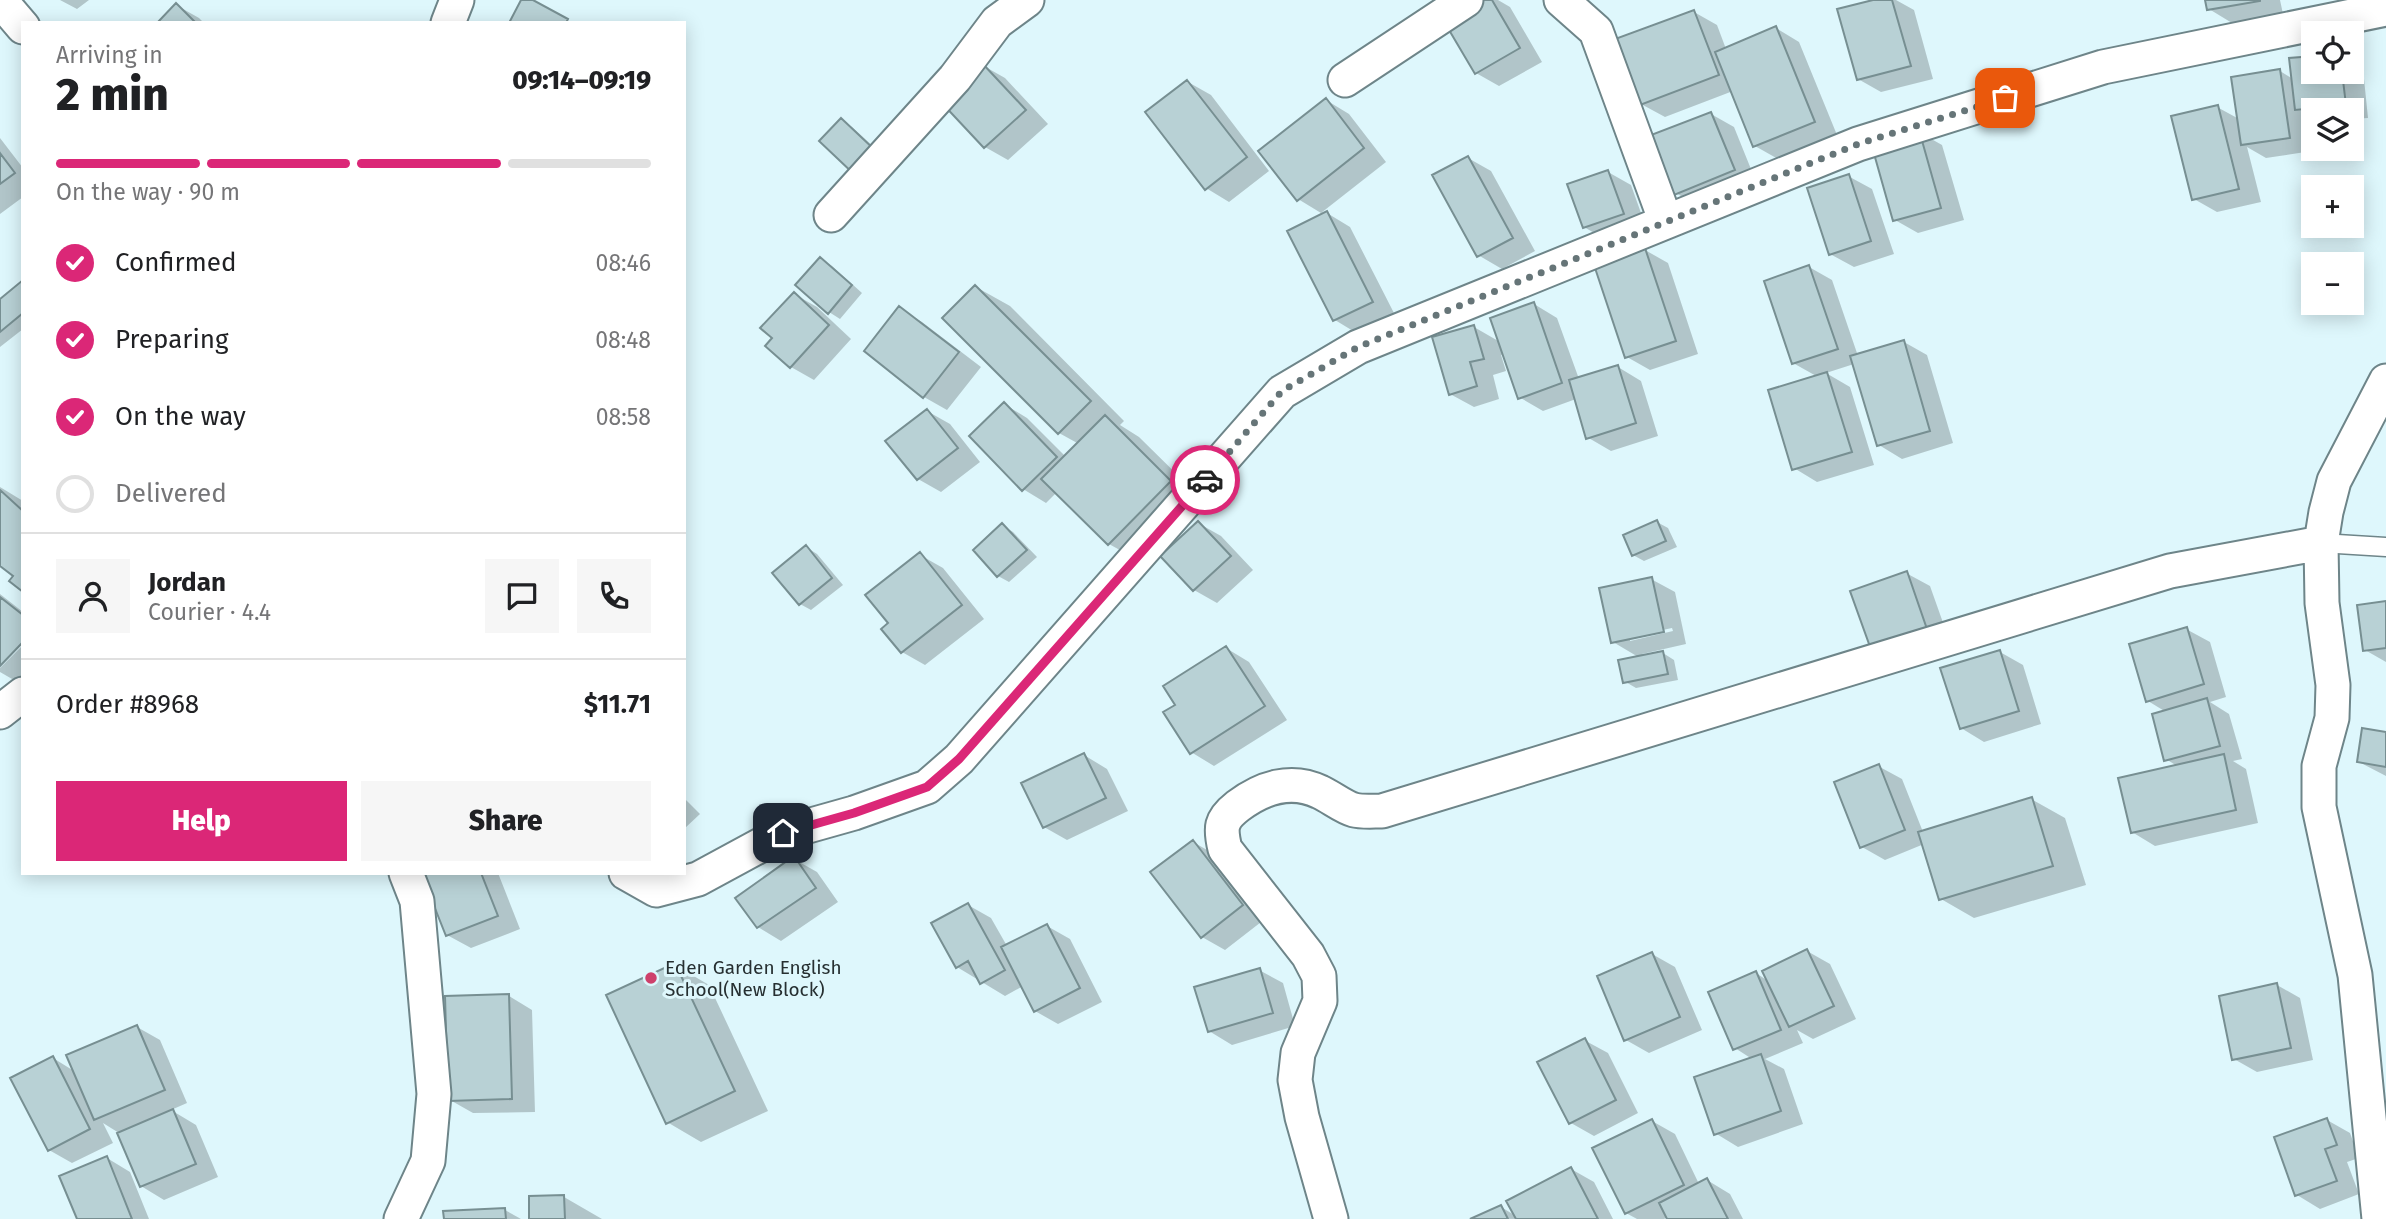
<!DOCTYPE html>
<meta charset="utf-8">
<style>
:root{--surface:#fff;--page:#f6f6f6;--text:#202124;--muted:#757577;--line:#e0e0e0;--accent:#db2777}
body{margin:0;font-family:"Fira Sans",sans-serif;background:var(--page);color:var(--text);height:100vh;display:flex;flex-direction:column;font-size:26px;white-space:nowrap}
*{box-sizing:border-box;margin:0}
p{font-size:23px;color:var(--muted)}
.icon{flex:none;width:38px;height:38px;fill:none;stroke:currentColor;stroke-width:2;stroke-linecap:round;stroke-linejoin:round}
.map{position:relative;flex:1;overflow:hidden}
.sheet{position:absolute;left:21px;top:21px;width:665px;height:854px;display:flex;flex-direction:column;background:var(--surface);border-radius:0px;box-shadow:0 4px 18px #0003}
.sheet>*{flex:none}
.tools{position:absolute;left:2301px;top:21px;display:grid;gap:14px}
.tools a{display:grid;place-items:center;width:63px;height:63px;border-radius:0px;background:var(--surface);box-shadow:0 4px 18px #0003;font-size:35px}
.pin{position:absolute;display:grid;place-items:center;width:60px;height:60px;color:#fff;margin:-30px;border-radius:14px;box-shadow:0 4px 10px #0006}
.courier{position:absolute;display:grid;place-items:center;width:70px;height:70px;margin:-35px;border:5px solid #db2777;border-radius:50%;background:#fff;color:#222;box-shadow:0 2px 9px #0007}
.headline em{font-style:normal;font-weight:800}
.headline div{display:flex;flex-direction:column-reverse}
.headline{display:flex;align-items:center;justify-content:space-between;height:119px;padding:0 35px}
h1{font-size:46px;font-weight:800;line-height:52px}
.bar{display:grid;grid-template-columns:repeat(4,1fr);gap:10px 7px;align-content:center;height:84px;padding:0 35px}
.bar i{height:9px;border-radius:5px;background:var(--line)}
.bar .current{background:var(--accent)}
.bar p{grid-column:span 4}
.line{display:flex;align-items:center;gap:18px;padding:0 35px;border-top:2px solid var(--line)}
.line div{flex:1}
.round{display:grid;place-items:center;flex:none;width:74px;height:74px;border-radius:0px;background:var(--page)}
ol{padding:0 35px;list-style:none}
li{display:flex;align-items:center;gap:21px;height:77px}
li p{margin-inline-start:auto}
li .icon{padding:7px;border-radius:50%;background:var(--accent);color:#fff;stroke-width:4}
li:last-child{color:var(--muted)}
li i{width:38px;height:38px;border:4px solid var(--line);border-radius:50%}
.button{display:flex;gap:14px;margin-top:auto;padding:14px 35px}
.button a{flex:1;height:80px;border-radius:0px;background:var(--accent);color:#fff;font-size:28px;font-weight:800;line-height:80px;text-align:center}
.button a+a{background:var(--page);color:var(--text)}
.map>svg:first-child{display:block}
.shadow{fill:#0003;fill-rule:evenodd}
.building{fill:#b8d1d5;stroke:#778f92;stroke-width:2}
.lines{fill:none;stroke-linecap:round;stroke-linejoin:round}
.lane-casing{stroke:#6e8589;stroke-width:21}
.street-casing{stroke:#6e8589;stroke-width:37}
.lane{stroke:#fff;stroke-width:18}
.street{stroke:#fff;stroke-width:33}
.done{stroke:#667578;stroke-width:7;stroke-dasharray:0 12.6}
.route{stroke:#db2777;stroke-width:9}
.poi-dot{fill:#ce406b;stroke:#def7fc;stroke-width:2.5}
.labels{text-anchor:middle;stroke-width:6;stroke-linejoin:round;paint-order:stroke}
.poi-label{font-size:19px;fill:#262f31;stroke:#def7fc;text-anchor:start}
</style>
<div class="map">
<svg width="2386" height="1219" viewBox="0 0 2386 1219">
<rect width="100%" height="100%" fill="#def7fc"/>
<!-- shadow -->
<path class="shadow" d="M60,0H89L77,9Z
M1477,0H1498L1510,7L1542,62L1499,86L1476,73Z
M1879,0H1896L1914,10L1933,79L1881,92L1858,79Z
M2207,0H2280L2283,14L2232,23L2209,9Z
M176,5L199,18L204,23H159Z
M1694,12L1717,25L1726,49L1776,28L1799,42L1837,135L1778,159L1755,146L1733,91L1665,117L1641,104Z
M2352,63L2363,69L2368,118L2352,119V110H2314V119L2307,115L2312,151L2266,158L2247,147L2261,202L2217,212L2194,199L2217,107L2239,119L2280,71L2293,79L2314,72H2352Z
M982,65L1005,78L1048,124L1008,160L985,147L943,101Z
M1188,82L1211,95L1269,171L1229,202L1206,188Z
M1326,100L1349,114L1386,162L1321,213L1298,199Z
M1711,114L1734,127L1757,184L1699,207L1676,193Z
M841,120L852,127L888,160L868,182Z
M1919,132L1942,145L1964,220L1918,233L1895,220Z
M0,138L23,168V197L0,214Z
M1468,158L1491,171L1535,251L1502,269L1478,255Z
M1608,172L1631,185L1646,227L1608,241L1584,227Z
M1848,176L1872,189L1894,254L1854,267L1830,254Z
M1327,213L1350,227L1395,315L1358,334L1335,320Z
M1645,250L1668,263L1698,354L1650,370L1627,357Z
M820,259L832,266L862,293L840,319L829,312Z
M1809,267L1832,280L1858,356L1904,342L1927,355L1953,443L1902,459L1879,445L1854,364L1826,373L1850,387L1874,465L1817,482L1794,468L1818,377L1793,363Z
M23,282V329L0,347V301Z
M976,287L1010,306L1124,421L1120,425L1139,437L1204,501L1143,563L1109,544L1057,492L1046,503L1023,489L1004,404L1027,418L1066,457L1079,444L1059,433Z
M794,294L817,307L851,339L814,380L791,367L774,338Z
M1534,304L1557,318L1579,379L1618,367L1641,381L1658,436L1611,451L1587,437L1576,399L1543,411L1519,397L1504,354L1501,355L1506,371L1493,375L1499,399L1474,407L1450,394L1474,327L1500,342Z
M899,309L922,322L981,367L947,410L924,397L866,351Z
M927,411L950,424L980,462L941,492L918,479Z
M0,487L23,501V590L15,575L0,564Z
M1657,522L1668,528L1677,547L1644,561L1633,555Z
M1198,523L1221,536L1253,570L1217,603L1194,590Z
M1002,525L1013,532L1037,557L1009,582L998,576Z
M806,547L817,554L843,585L811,610L800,604Z
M920,555L943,568L984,619L925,665L902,652Z
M1906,573L1930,586L1952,648L1898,667Z
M1651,579L1675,592L1686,644L1642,654V657L1663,653L1674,660L1678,680L1636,688L1624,681L1640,658L1613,642ZM1672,628L1673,631L1630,641V637Z
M0,594L23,612V639L0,663Z
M2386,603V662L2365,650Z
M2186,629L2210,642L2226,697L2210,702L2229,714L2242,759L2233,761L2246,769L2258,823L2155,846L2132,832L2177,766L2166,759V712L2148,701Z
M23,645V679L19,683L0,672V668Z
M1226,648L1249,662L1287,720L1214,766L1191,752Z
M2000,652L2023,665L2041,724L1984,742L1961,728Z
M2386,734V776L2359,762Z
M1084,755L1107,769L1128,811L1067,840L1044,827Z
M1878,766L1902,779L1923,832L2031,799L2065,818L2086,885L1974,918L1941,899L1924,844L1885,860L1862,847Z
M684,798L700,814L684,829Z
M1193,842L1216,855L1265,919L1225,950L1202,937Z
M794,859L817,872L838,902L781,941L758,927Z
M423,873H498L520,929L471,948L447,935Z
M968,905L991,918L1007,946L1047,926L1070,939L1102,1002L1058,1024L1035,1011L1023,986L1005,996L957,967Z
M1807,951L1830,964L1856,1019L1813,1039L1797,1030L1803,1043L1765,1059L1784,1069L1803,1124L1738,1147L1715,1133L1752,1059L1735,1048L1756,973L1768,981Z
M1652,954L1675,967L1702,1030L1649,1053L1626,1040Z
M675,965L709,985L768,1111L701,1142L667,1122Z
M1259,970L1283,983L1295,1026L1232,1045L1209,1031Z
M2277,985L2300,998L2313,1060L2257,1072L2234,1059Z
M509,996L532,1010L535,1112L473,1113L450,1100Z
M137,1027L160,1040L187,1103L171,1110L196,1125L218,1177L164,1200L141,1186L119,1133L103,1123L113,1143L72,1163L49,1150L53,1058L74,1071Z
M1584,1040L1608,1053L1638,1113L1594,1136L1571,1123Z
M2327,1120L2350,1133L2359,1158L2347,1162L2359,1194L2320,1209L2297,1195Z
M1652,1121L1675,1134L1699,1184L1707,1180L1730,1194L1743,1219H1669L1668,1217L1664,1219H1637L1626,1213Z
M107,1158L130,1172L149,1219H79Z
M1571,1169L1594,1182L1613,1219H1474L1501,1207L1516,1216Z
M564,1197L602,1219H531Z
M505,1210L521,1219H445Z"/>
<!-- building -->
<path class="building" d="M521,0H533L568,19L566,23H509Z
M1473,0H1492L1520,48L1475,74L1442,18Z
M1873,0H1892L1911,66L1857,80L1837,9Z
M2205,0H2260V1L2207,10Z
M176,3L196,23H157Z
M1694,10L1719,75L1640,105L1615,39Z
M1776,26L1815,122L1753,147L1715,52Z
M2314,56V72H2342L2346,105L2295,110L2289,58Z
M982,63L1026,110L984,148L940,101Z
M2280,69L2290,138L2241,145L2231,77Z
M1187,80L1247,157L1205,190L1145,112Z
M1326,98L1364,148L1297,201L1258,151Z
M2218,105L2239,189L2192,200L2171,116Z
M1711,112L1735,170L1674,195L1651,135Z
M841,118L878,153L856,176L819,141Z
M1919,130L1941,208L1893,221L1871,143Z
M0,153L15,173L0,184Z
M1468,156L1513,238L1477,257L1432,175Z
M1608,170L1624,214L1583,228L1567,184Z
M1849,174L1871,241L1829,255L1807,188Z
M1327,211L1373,302L1333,321L1287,231Z
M1645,248L1676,341L1625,358L1594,265Z
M820,257L852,285L828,314L795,285Z
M1809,265L1838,349L1792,364L1764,281Z
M23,280V313L0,332V299Z
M975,285L1091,401L1058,434L942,318Z
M794,292L829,325L790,368L765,346L772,338L760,328Z
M1534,302L1562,383L1518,399L1490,318Z
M899,306L959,352L923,398L864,351Z
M1474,325L1484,359L1470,362L1477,386L1449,395L1432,337Z
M1904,340L1930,431L1877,446L1850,356Z
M1618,365L1636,423L1586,439L1569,380Z
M1827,372L1852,452L1792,470L1768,390Z
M1004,402L1057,457L1022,491L969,436Z
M927,409L958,448L917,480L885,441Z
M1105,415L1171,481L1108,545L1041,479Z
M0,490L23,511V592L9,581L13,576L0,566Z
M1657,520L1666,541L1632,556L1623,535Z
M1198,521L1231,556L1193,591L1160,556Z
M1002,523L1027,550L997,577L973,550Z
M806,545L832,578L799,605L772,573Z
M920,552L962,605L901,653L881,629L888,623L865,595Z
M1907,571L1929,635L1873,655L1850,591Z
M1652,577L1664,632L1611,643L1599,588Z
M0,597L23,615V642L0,666Z
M2386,601V648L2363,651L2357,605Z
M2187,627L2204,684L2146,702L2129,644Z
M1226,646L1265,706L1190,754L1163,712L1175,705L1163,686Z
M2000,650L2019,711L1960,729L1940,668Z
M1663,651L1668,674L1623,683L1618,660Z
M2207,698L2220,746L2164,761L2152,714Z
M2362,728L2386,732V767L2357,762Z
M1084,753L1106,798L1043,828L1021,783Z
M2224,754L2236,810L2131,833L2118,778Z
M1879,764L1905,830L1860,848L1834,782Z
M2032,797L2053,866L1939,900L1918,832Z
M1193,840L1243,905L1201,938L1150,872Z
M794,856L816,888L757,928L735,898Z
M421,873H481L498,916L446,936Z
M968,903L1005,970L980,984L968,961L956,968L931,923Z
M1047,924L1080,988L1034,1012L1001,947Z
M1807,949L1834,1006L1789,1027L1762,971Z
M1652,952L1680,1017L1624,1041L1597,976Z
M675,963L735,1091L666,1124L606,995Z
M1260,968L1273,1013L1208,1032L1194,987Z
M1756,971L1781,1030L1733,1050L1708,992Z
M2277,983L2291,1048L2232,1060L2219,996Z
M509,994L512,1099L448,1101L445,996Z
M137,1025L165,1090L94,1120L66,1055Z
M1585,1038L1616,1100L1569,1124L1537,1062Z
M1761,1054L1781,1111L1714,1135L1694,1077Z
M53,1056L90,1129L48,1151L10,1078Z
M173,1109L196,1164L140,1187L117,1133Z
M2327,1118L2337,1145L2325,1149L2337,1181L2295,1196L2274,1137Z
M1652,1119L1684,1185L1625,1214L1592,1148Z
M107,1156L132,1219H77L59,1176Z
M1571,1167L1598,1219H1516L1506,1201Z
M1707,1178L1728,1219H1667L1659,1203Z
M564,1195L565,1219H529V1196Z
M1501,1205L1508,1219H1470Z
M505,1208L506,1219H444L443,1211Z"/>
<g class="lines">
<!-- lane casing -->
<g class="lane-casing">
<path id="lane" d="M2321,543L2386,547"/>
</g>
<!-- street casing -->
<g class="street-casing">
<path id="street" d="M0,0L23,27
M1561,0L1596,31L1666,222
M448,23L457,0
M1345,80L1466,0
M831,215L955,78L997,22L1027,0
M0,712L23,694
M626,873L656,890L698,879L783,833L854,813L927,787L959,759L1282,392L1358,347L1858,144L2103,67L2386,9
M401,1219L428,1161L434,1094L417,901L406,873
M1331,1219L1302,1117L1295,1080L1298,1053L1320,1001L1319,976L1308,955L1225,849C1220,828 1220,820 1238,806C1262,788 1291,778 1320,792C1331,797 1343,807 1354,810C1362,812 1373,811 1382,811L2170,571L2321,543
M2379,1219L2355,975L2319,807V766L2332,718L2333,685L2322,603L2321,543L2326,512L2334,481L2386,381"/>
</g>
<!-- lane -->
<use href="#lane" class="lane"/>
<!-- street -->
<use href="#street" class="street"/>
</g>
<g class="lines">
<!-- done -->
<path class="done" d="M1205,480L1282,391L1358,347L1858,144L2005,98"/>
<!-- route -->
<path class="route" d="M783,833L854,813L927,787L959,759L1205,480"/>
</g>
<!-- markers -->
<circle class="poi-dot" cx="651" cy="978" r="7"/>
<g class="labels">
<!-- poi labels -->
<g class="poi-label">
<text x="665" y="974">Eden Garden English<tspan x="665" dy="22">School(New Block)</tspan></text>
</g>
</g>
</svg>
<div class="tools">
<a><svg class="icon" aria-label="locate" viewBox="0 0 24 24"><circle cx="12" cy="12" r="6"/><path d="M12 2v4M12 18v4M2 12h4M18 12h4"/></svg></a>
<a><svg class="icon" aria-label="layers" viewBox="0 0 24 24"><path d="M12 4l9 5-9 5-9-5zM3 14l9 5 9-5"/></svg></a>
<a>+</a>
<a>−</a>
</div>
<div class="pin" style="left:2005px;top:98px;background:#ea580c"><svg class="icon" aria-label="bag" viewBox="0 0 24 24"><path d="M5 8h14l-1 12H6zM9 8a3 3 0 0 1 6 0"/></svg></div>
<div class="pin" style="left:783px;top:833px;background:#1f2937"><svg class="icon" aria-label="home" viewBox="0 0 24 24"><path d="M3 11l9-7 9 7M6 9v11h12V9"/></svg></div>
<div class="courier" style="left:1205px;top:480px"><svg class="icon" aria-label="car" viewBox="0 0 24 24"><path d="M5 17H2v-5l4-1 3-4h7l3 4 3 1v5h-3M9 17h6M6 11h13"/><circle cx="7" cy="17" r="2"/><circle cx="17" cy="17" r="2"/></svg></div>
<section class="sheet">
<div class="headline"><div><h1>2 min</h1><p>Arriving in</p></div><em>09:14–09:19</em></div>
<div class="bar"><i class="current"></i><i class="current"></i><i class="current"></i><i></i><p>On the way · 90 m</p></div>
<ol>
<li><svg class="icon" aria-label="check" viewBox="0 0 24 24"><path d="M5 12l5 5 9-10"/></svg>Confirmed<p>08:46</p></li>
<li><svg class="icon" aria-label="check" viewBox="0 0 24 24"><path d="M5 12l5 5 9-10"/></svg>Preparing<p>08:48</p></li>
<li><svg class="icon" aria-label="check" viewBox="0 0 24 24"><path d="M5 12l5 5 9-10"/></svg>On the way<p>08:58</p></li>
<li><i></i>Delivered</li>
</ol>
<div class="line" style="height:126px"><a class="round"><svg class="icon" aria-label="person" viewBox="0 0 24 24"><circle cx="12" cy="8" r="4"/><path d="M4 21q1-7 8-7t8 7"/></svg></a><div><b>Jordan</b><p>Courier · 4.4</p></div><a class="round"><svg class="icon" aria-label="chat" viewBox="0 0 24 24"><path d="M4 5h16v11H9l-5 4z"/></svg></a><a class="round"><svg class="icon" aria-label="phone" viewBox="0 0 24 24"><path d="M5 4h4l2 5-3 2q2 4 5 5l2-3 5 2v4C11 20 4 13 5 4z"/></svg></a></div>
<div class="line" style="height:91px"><div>Order #8968</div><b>$11.71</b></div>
<div class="button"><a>Help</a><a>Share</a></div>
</section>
</div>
